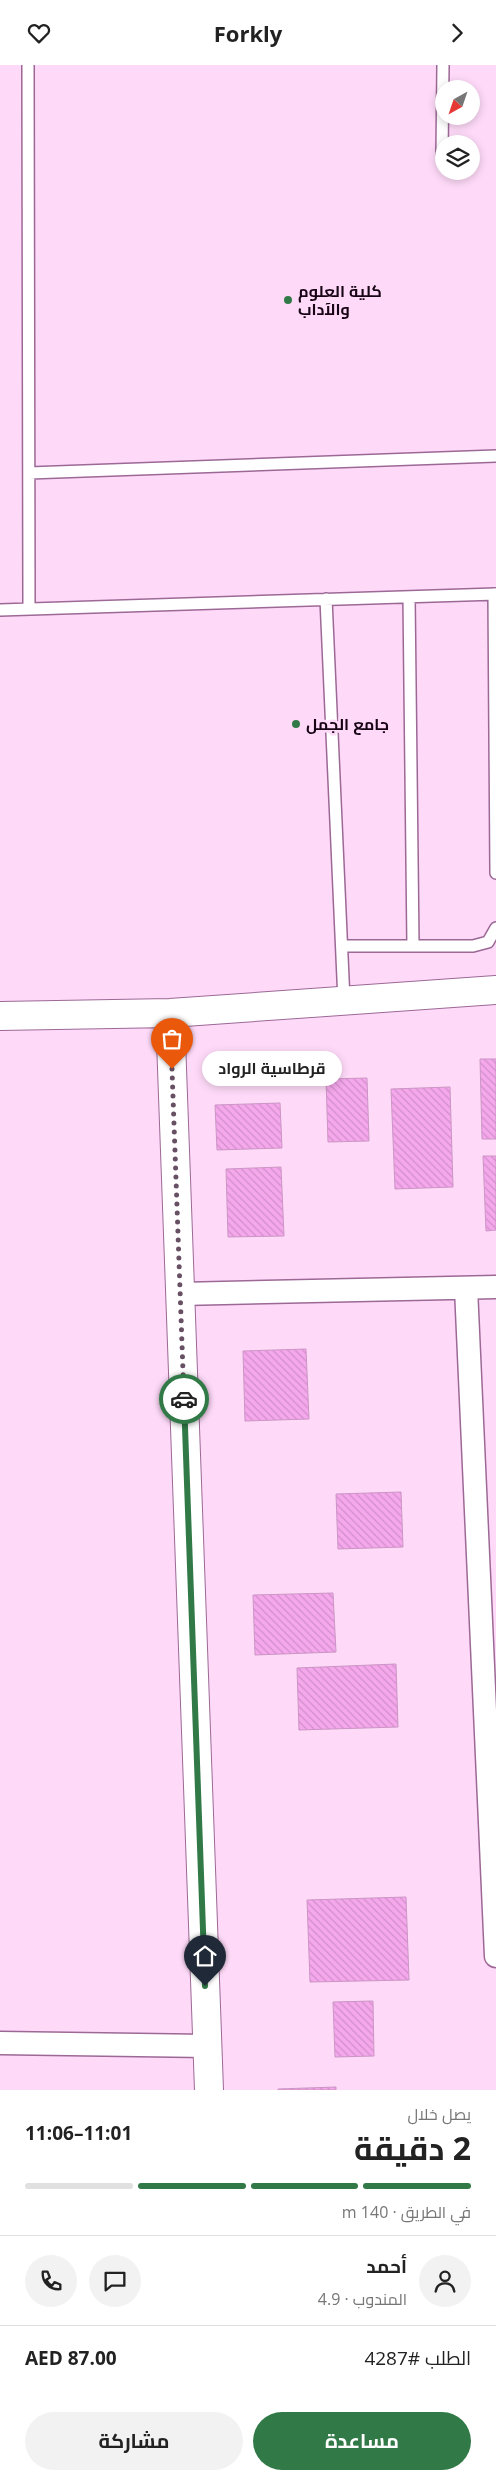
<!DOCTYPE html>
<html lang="ar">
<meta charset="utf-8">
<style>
:root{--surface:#fff;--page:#f2f2f2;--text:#222;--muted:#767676;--line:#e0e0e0;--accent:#317a47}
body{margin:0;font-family:"Open Sans",Cairo,sans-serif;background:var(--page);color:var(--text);direction:rtl;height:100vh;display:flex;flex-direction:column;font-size:19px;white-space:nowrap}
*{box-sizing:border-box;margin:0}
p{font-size:16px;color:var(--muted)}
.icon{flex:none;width:28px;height:28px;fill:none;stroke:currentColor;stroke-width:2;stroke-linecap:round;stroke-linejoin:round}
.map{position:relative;height:2025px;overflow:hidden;direction:ltr}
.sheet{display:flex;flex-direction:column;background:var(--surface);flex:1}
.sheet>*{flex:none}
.needle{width:32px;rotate:220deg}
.tools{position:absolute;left:435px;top:15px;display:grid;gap:10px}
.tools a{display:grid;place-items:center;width:45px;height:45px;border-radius:50%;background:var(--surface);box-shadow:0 2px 8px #0003;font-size:25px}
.pin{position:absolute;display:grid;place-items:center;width:42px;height:42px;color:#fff;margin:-51px -21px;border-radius:50% 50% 50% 0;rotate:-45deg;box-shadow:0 0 5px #0007}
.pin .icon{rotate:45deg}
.courier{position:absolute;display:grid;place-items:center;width:50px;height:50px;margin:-25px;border:4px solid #317a47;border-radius:50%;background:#fff;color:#222;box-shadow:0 1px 6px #0007}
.bubble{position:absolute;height:35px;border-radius:18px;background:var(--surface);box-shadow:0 2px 8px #0003;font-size:16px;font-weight:700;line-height:35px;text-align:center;direction:rtl}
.headline em{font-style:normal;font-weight:700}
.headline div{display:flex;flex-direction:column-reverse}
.headline{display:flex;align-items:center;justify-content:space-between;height:85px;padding:0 25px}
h1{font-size:32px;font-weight:700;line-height:38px}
.bar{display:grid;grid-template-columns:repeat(4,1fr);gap:8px 5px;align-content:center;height:60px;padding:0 25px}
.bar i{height:6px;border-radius:4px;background:var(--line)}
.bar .active{background:var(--accent)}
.bar p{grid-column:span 4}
.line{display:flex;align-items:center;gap:12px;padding:0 25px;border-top:1px solid var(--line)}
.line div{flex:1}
.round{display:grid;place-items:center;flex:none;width:52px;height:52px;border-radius:26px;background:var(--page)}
.action{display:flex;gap:10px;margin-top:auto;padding:10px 25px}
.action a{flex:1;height:58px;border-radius:30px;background:var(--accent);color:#fff;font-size:20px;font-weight:700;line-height:58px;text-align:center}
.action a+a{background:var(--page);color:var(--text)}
header{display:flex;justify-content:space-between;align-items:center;height:65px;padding:0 25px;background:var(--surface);font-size:22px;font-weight:700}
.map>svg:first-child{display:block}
.building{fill:url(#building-back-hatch);stroke:#cc95c5}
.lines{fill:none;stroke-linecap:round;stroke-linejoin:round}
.lane-casing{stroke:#9c6896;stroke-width:14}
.street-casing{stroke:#9c6896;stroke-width:25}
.secondary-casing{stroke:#9c6896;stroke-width:30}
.lane{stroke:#fff;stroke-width:11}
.street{stroke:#fff;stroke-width:22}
.secondary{stroke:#fff;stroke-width:28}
.done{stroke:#685064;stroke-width:5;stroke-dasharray:0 9}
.route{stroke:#317a47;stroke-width:6}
.poi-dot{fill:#317a47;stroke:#fedaf8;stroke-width:2}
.labels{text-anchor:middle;stroke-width:5;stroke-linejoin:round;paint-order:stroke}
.poi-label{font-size:16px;font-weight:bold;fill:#170515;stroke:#fedaf8;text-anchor:start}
</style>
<header><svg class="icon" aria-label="forward" viewBox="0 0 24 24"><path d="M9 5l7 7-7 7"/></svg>Forkly<svg class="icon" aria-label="heart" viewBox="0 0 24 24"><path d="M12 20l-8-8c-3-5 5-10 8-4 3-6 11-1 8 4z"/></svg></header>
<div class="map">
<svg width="496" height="2025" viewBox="0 0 496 2025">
<defs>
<pattern id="building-back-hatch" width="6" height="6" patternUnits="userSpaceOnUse" patternTransform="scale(1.25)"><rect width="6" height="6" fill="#f5a8ec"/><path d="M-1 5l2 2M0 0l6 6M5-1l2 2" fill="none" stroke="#d18fca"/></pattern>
</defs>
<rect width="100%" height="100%" fill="#fedaf8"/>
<!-- building -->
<path class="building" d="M480,994H496V1074H482Z
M367,1013L369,1076L328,1077L326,1014Z
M450,1022L453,1122L395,1124L391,1024Z
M280,1038L282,1083L217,1085L215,1040Z
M483,1091H496V1165L486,1166Z
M281,1102L284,1171L228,1172L226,1104Z
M306,1284L309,1354L245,1356L243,1286Z
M401,1427L403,1482L338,1484L336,1429Z
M333,1528L336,1587L255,1590L253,1530Z
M396,1599L398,1662L299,1665L297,1603Z
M406,1832L409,1915L310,1917L307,1835Z
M373,1936L374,1991L335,1992L333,1937Z
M336,2022V2025H278V2024Z"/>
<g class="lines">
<!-- lane casing -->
<g class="lane-casing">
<path id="lane" d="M28,0L29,544
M442,90L443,0
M29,408L496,391
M494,529L496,808
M409,532L413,880
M326,534L344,936
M0,545L496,529
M342,881H473L488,877L496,863"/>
</g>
<!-- street casing -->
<g class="street-casing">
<path id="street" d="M466,1223L496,1891
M180,1229L496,1222
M0,1978L207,1981"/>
</g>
<!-- secondary casing -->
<g class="secondary-casing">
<path id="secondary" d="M170,948L209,2025
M0,951L170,948L496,925"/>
</g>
<!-- lane -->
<use href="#lane" class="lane"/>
<!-- street -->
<use href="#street" class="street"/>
<!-- secondary -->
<use href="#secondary" class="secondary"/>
</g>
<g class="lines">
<!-- done -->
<path class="done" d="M172,1004L184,1334"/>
<!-- route -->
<path class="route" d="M184,1334L205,1921"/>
</g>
<!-- markers -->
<g class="poi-dot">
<circle cx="288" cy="235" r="5"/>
<circle cx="296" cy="659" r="5"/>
</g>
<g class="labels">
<!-- poi labels -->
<g class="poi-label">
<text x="298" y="232">كلية العلوم<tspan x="298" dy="18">والآداب</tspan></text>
<text x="306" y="665">جامع الجمل</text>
</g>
</g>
</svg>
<div class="tools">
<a><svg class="needle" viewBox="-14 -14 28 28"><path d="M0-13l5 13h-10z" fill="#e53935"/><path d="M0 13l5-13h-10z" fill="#767676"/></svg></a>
<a><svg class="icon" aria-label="layers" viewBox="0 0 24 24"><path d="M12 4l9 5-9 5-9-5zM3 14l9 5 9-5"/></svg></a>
</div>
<div class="pin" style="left:172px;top:1004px;background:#ea580c"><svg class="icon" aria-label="bag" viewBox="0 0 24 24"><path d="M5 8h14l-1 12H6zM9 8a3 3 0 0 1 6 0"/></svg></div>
<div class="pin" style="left:205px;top:1921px;background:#1f2937"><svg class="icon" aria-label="home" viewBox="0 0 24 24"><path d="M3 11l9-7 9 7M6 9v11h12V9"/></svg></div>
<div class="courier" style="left:184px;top:1334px"><svg class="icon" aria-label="car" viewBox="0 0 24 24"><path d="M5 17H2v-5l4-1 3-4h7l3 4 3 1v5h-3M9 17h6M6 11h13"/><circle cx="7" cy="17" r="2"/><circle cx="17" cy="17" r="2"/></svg></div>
<div class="bubble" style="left:202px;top:986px;width:140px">قرطاسية الرواد</div>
</div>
<section class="sheet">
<div class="headline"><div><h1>2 دقيقة</h1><p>يصل خلال</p></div><em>11:01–11:06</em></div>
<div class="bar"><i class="active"></i><i class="active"></i><i class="active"></i><i></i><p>في الطريق · 140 m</p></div>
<div class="line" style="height:90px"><a class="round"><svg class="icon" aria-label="person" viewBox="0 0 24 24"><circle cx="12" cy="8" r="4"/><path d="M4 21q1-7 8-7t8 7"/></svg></a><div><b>أحمد</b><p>المندوب · 4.9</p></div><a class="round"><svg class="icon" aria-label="chat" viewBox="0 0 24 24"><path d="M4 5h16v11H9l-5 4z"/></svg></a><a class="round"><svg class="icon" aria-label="phone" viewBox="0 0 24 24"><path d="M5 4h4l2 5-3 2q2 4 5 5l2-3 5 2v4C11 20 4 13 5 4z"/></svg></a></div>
<div class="line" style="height:65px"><div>الطلب #4287</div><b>AED 87.00</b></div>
<div class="action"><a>مساعدة</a><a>مشاركة</a></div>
</section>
